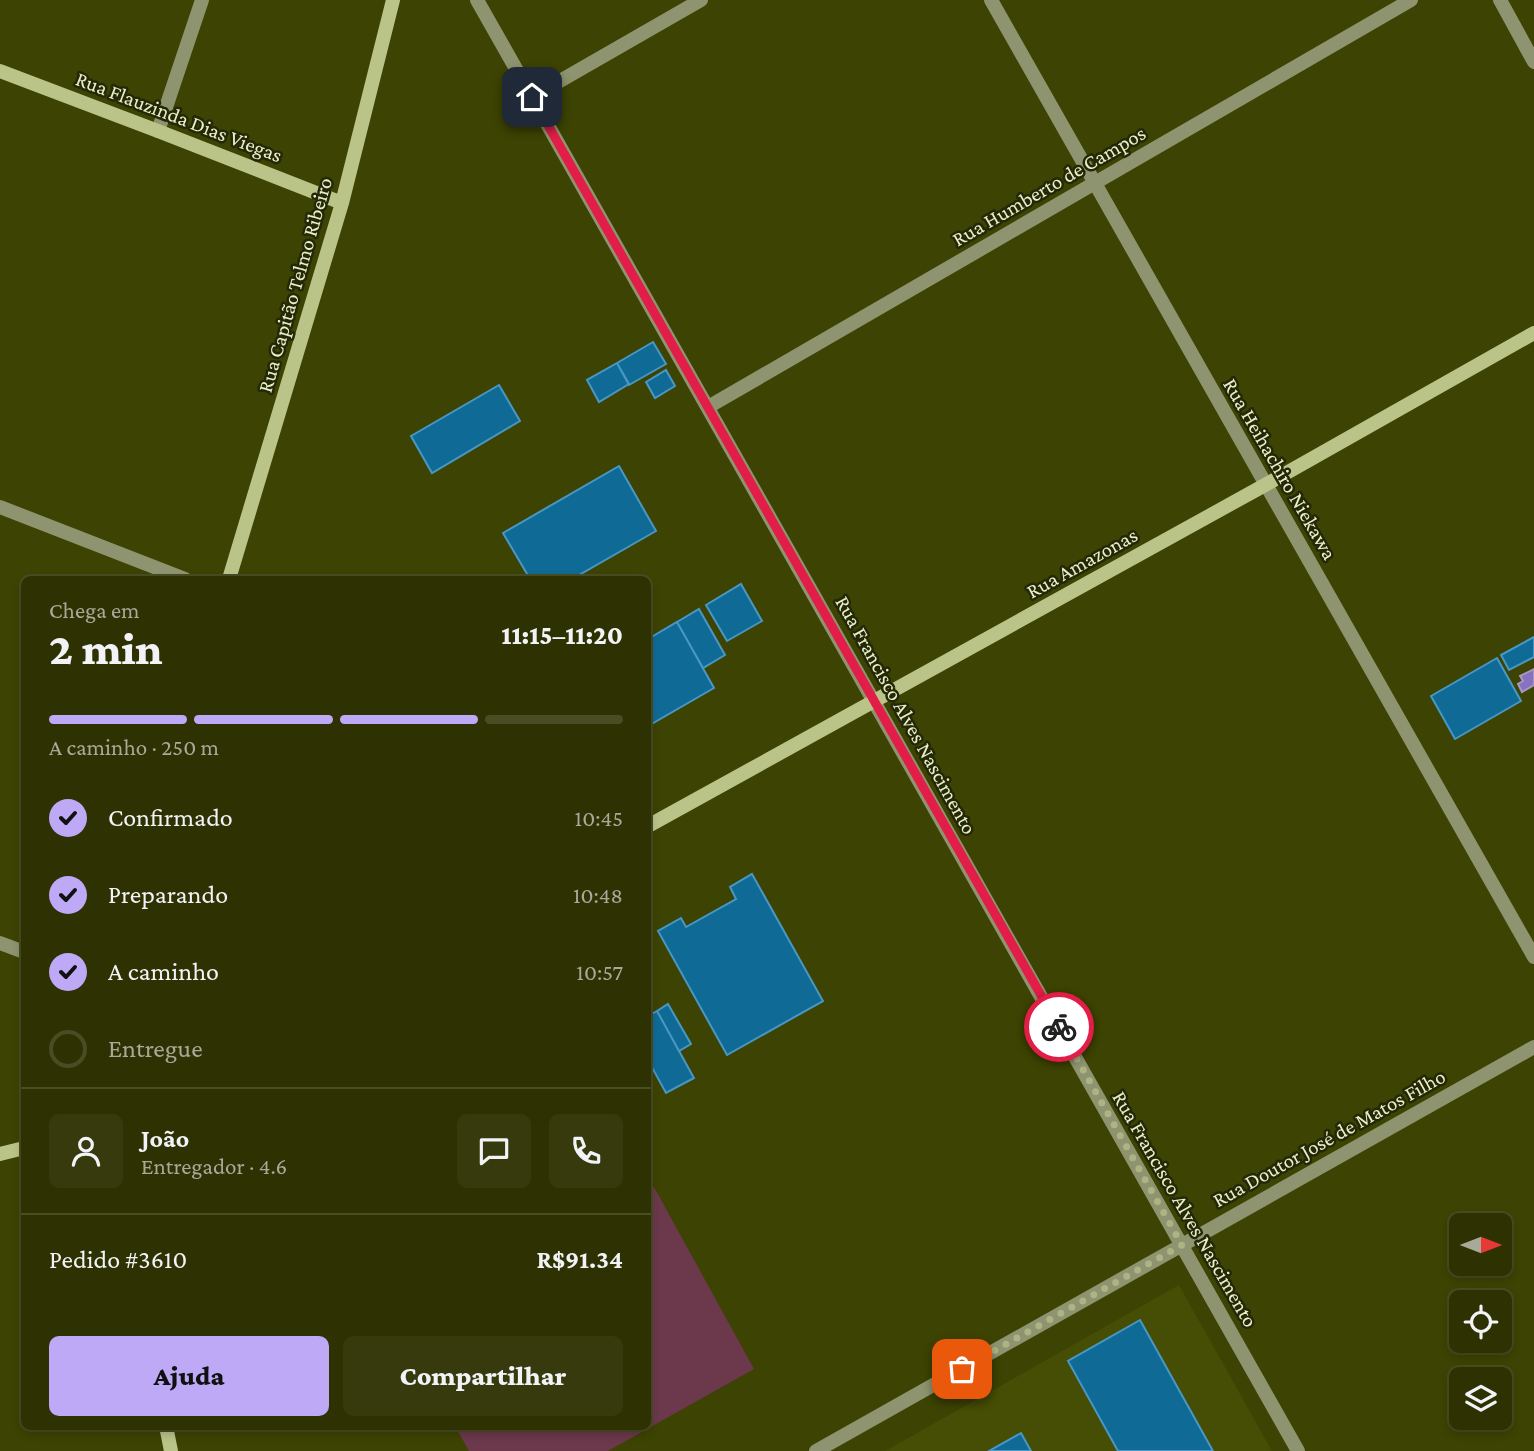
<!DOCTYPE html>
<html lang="pt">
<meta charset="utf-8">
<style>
:root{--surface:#2e3202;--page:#363a0c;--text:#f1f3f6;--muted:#a7aa99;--line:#494d24;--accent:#bda9f5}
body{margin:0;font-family:"Crimson Pro",serif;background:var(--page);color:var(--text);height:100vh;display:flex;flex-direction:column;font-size:26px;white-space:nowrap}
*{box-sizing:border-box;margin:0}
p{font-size:23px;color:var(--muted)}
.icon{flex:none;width:38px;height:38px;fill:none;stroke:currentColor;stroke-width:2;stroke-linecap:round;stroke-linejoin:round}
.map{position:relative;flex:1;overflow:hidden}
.side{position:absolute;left:21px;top:576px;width:630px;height:854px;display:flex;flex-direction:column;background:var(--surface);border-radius:10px;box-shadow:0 4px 10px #0003,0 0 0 2px var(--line)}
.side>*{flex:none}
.needle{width:46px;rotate:90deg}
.controls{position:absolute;left:1449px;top:1213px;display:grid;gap:14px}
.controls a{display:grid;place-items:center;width:63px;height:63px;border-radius:10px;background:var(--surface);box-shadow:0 4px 10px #0003,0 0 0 2px var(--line);font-size:35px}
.pin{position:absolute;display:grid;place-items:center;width:60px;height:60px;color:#fff;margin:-30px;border-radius:14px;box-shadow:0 4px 10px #0006}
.courier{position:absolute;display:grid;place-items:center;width:70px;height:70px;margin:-35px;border:5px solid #e11d48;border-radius:50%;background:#fff;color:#222;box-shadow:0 2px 9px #0007}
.summary em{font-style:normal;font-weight:800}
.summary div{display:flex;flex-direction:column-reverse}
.summary{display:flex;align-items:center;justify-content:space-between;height:119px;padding:0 28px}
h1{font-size:46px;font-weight:800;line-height:52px}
.bar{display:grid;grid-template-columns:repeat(4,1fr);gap:10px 7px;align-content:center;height:84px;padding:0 28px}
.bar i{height:9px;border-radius:5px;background:var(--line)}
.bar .current{background:var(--accent)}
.bar p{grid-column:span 4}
.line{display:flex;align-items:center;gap:18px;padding:0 28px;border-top:2px solid var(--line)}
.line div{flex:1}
.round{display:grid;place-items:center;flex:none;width:74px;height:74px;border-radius:10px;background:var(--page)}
ol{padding:0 28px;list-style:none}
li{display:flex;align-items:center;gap:21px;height:77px}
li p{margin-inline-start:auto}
li .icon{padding:7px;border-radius:50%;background:var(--accent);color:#111;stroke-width:4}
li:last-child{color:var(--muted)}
li i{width:38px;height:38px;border:4px solid var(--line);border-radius:50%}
.button{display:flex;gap:14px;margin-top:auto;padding:14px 28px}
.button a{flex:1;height:80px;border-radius:10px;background:var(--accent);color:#111;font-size:28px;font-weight:800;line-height:80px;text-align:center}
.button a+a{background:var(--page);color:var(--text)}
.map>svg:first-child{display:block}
.built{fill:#464d04}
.green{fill:#6b384c}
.water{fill:#8872bf;stroke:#a598c2;stroke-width:2}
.building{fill:#0f6b95;stroke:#4897c4;stroke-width:2}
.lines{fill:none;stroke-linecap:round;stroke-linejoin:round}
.street{stroke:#8e946f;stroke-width:14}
.secondary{stroke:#bac489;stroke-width:14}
.done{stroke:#adb383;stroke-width:7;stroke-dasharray:0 12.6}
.route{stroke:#e11d48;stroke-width:9}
.labels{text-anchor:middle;stroke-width:5;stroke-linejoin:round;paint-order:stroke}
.street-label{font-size:21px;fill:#e9f0c9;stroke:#242807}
</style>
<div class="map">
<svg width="1534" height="1451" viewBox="0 0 1534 1451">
<rect width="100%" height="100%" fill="#3d4302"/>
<!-- built -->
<path class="built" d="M1179,1285L1272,1451H885Z"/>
<!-- green -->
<path class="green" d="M654,1187L754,1369L608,1451H469L455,1426H648V1191Z"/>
<!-- water -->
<path class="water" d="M1534,669V685L1522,692L1518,684L1523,681L1520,676Z"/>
<!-- building -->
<path class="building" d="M653,342L666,364L629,385L617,363Z
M617,363L629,384L599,402L587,380Z
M666,370L675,386L655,398L646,382Z
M499,385L520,421L432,473L411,436Z
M619,466L656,531L572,579H530L503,533Z
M741,584L762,621L727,641L706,605Z
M699,609L725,655L703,668L677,622Z
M677,622L714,688L648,726V639Z
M1534,637V657L1509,670L1501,655Z
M1497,658L1521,701L1455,739L1431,696Z
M752,874L823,1001L727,1055L658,931L681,918L686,927L736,899L730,887Z
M668,1004L691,1044L679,1051L657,1011Z
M657,1011L694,1078L666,1093L648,1060V1016Z
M1140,1320L1213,1451H1118L1068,1361Z
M1021,1433L1031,1451H989Z"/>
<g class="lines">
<!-- street -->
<path class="street" d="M477,0L1298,1451
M991,0L1534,957
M1500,0L1534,62
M532,97L701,0
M158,131L202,0
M708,407L1411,0
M0,507L185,579
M0,943L24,952
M816,1451L1534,1047"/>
<!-- secondary -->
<path class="secondary" d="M0,71L158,131L342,203
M229,579L342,203L393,0
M648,826L1265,485L1534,333
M0,1154L24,1148
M166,1426L171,1451"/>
</g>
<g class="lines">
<!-- done -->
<path class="done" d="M962,1369L1182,1245L1059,1027"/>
<!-- route -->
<path class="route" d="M532,97L1059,1027"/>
</g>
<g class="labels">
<!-- street labels -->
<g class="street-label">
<text transform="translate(179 117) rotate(21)" y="7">Rua Flauzinda Dias Viegas</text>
<text transform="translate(1049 186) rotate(-30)" y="7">Rua Humberto de Campos</text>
<text transform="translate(295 285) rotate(-74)" y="7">Rua Capitão Telmo Ribeiro</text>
<text transform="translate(1280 469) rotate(60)" y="7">Rua Heihachiro Niekawa</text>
<text transform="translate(1082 563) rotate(-29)" y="7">Rua Amazonas</text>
<text transform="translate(906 715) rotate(61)" y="7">Rua Francisco Alves Nascimento</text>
<text transform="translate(1329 1138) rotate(-29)" y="7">Rua Doutor José de Matos Filho</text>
<text transform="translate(1185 1209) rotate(60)" y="7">Rua Francisco Alves Nascimento</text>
</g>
</g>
</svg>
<div class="controls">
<a><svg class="needle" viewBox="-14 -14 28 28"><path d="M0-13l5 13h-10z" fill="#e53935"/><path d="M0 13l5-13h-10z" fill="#a7aa99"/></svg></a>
<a><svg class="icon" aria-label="locate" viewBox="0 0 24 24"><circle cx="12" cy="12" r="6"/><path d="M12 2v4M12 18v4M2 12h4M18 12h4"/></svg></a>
<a><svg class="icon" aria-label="layers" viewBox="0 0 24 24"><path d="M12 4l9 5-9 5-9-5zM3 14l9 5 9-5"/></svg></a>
</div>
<div class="pin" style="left:962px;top:1369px;background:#ea580c"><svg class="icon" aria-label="bag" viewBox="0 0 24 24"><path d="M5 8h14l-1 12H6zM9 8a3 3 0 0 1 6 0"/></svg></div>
<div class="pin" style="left:532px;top:97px;background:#1f2937"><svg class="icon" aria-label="home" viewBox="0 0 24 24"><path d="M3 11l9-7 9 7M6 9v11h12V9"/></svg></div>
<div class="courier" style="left:1059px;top:1027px"><svg class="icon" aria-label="bike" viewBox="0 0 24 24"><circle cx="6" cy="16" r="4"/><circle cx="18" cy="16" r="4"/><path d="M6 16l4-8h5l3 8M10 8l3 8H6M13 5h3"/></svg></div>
<section class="side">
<div class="summary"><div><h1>2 min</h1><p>Chega em</p></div><em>11:15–11:20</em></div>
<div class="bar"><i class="current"></i><i class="current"></i><i class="current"></i><i></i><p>A caminho · 250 m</p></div>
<ol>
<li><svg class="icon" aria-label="check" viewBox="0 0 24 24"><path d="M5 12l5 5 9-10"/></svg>Confirmado<p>10:45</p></li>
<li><svg class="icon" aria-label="check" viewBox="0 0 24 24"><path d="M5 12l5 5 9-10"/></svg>Preparando<p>10:48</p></li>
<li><svg class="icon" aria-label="check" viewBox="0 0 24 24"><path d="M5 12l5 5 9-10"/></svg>A caminho<p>10:57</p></li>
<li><i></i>Entregue</li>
</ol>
<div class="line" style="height:126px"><a class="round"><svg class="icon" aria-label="person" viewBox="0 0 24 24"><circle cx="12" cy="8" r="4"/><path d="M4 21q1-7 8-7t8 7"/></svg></a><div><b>João</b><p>Entregador · 4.6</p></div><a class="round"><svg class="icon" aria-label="chat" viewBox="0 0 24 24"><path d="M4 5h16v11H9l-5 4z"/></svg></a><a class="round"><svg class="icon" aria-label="phone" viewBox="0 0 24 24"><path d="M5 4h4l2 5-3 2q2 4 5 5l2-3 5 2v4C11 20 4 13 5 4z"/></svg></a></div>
<div class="line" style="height:91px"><div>Pedido #3610</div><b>R$91.34</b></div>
<div class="button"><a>Ajuda</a><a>Compartilhar</a></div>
</section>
</div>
